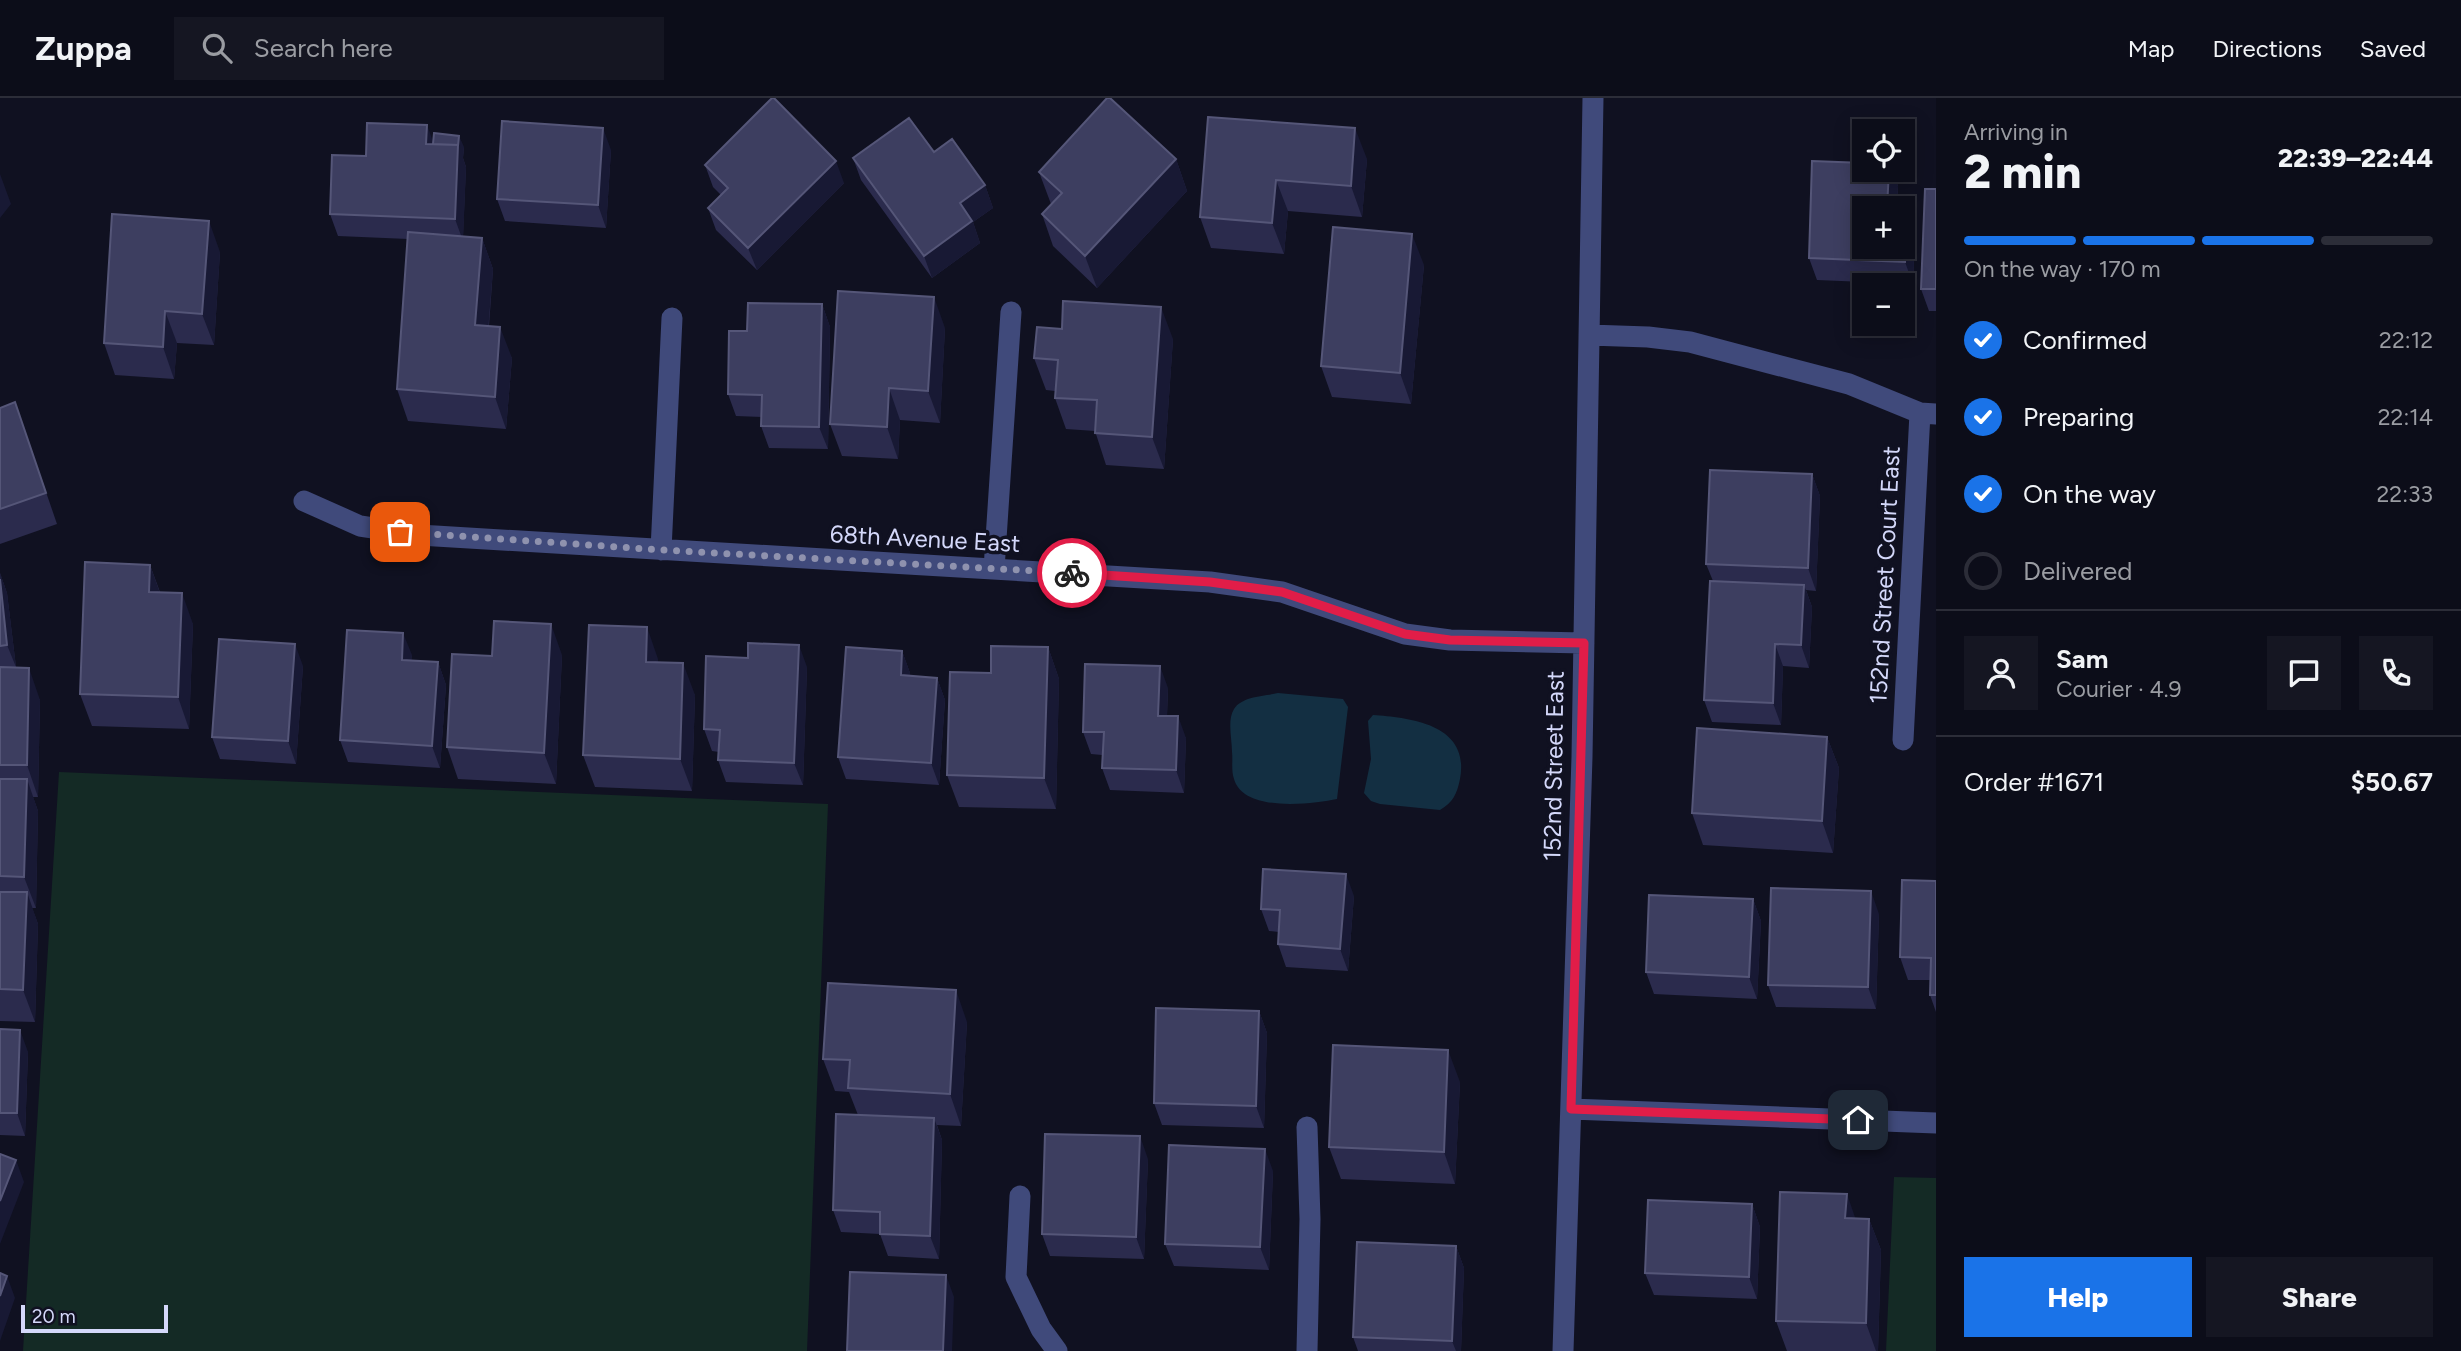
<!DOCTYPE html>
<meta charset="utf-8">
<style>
:root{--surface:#0c0d19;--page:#151622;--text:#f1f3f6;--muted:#9a9ca2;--line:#2c2d38;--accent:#1a73e8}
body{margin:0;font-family:Figtree,sans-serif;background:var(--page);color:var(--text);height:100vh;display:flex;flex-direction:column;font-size:26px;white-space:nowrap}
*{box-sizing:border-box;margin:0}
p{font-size:23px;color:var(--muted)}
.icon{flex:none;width:38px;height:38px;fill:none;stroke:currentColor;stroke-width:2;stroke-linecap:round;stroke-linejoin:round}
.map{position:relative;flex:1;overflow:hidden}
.details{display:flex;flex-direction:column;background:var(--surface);width:525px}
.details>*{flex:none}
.fabs{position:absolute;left:1852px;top:21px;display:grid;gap:14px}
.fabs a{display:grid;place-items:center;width:63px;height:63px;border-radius:0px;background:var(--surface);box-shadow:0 4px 18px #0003,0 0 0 2px var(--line);font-size:35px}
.scale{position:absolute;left:21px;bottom:18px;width:147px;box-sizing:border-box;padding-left:7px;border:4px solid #d4d8fa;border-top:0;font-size:19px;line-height:24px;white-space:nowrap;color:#d4d8fa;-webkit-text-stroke:5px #101121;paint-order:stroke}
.pin{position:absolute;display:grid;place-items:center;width:60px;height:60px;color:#fff;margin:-30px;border-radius:14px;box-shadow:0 4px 10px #0006}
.courier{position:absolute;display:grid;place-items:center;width:70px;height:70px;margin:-35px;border:5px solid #e11d48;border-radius:50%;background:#fff;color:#222;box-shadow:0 2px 9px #0007}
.headline em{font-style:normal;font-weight:800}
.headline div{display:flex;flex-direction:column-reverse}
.headline{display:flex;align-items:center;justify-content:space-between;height:119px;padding:0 28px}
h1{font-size:46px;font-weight:800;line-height:52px}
.bar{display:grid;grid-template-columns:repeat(4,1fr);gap:10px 7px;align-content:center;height:84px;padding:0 28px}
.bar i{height:9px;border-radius:5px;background:var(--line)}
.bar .selected{background:var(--accent)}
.bar p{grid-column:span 4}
.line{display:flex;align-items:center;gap:18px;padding:0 28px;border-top:2px solid var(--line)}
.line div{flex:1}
.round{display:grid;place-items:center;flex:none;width:74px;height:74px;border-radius:0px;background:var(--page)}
ol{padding:0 28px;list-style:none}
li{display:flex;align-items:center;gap:21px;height:77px}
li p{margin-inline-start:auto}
li .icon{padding:7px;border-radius:50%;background:var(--accent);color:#fff;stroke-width:4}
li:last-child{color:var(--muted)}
li i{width:38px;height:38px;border:4px solid var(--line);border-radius:50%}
.action{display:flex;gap:14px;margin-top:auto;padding:14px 28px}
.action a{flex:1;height:80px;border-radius:0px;background:var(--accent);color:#fff;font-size:28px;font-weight:800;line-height:80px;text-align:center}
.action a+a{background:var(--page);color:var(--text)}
header{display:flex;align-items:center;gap:42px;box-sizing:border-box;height:98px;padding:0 35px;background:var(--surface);border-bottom:2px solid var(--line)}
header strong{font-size:33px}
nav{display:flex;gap:38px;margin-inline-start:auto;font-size:24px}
.search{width:490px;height:63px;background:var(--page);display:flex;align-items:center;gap:18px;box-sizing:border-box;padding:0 24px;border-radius:0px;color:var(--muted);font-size:26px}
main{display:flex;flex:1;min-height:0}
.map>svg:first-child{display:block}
.green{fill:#142a25}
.water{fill:#132f42}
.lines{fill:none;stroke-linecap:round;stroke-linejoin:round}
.minor{stroke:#404a7b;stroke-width:21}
.wall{fill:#2b2b4d}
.shaded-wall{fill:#181934}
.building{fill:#3d3e60;stroke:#555678;stroke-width:2}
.done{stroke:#8f92ae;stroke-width:7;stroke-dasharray:0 12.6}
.route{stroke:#e11d48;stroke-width:9}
.labels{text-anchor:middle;stroke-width:7;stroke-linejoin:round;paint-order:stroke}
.street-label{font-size:24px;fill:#d4d8fa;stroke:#101121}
</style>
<header>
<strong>Zuppa</strong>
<div class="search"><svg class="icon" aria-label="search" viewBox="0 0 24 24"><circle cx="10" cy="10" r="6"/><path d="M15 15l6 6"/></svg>Search here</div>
<nav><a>Map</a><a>Directions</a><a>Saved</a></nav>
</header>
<main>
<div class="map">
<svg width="1936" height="1253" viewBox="0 0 1936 1253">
<rect width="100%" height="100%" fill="#101121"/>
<!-- green -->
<path class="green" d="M59,674L828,706L807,1253H23Z
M1894,1079L1936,1080V1253H1886Z"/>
<!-- water -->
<path class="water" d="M1278,595L1343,601L1348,609L1337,701C1312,706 1244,715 1234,681C1231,673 1233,662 1232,654C1232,641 1227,622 1234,611C1242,598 1265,598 1278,595Z
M1373,617C1413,620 1470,627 1460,681C1457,696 1453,704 1440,712L1380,706L1371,703L1364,695L1371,661L1368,623Z"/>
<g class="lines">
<!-- minor -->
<path class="minor" d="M1589,237L1648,239L1690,244L1849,286L1920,315L1936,316
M304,403L360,428L419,437L1210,484L1282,494L1405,536L1450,542L1584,545
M661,452L672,220
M994,471L1011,214
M1903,642L1920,315
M1571,1011L1936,1025
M1307,1029L1310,1121L1307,1253
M1020,1098L1016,1179L1041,1231L1057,1253
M1563,1253L1582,659L1593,0"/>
</g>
<!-- wall -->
<path class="wall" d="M1208,19L1367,61L1362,119L1288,113L1284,156L1211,150L1200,119Z
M464,49L463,60L466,69L463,138L482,140L493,171L489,228L512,260L506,331L408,323L397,291L408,141L338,138L330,116L366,58Z
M611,52L606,130L505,123L497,101Z
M934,54L985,87L993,110L973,124L980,145L932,180L861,82L853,60Z
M1176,61L1187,93L1097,190L1053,148L1042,116L1051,106L1039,74Z
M1812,63L1864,65V72H1892L1898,88L1897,110H1864V149H1902V111H1907L1915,133L1913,186L1817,182L1809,160Z
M705,67L844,85L757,172L716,132L708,110L721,97L713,89Z
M1936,91V213H1929L1921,191Z
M220,154L214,247L177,245L174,281L115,277L104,245Z
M1424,167L1411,306L1332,299L1321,268Z
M822,206L830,229L828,351L769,350L761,328L762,319L736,318L728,296L747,233Z
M945,230L940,325L900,322L898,361L842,358L830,326Z
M1173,241L1164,371L1106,367L1095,333L1066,331L1055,300V293L1046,292L1034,260Z
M15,304L57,426L0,446V310Z
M1812,376L1820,398L1816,493L1806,492L1812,509L1809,570L1783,568L1781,627L1712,624L1704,602L1713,483L1706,466Z
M150,467L160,494L193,526L189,631L92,628L80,596Z
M0,475L7,495L16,569L11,570L40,602L38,699H33L38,713L36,810H32L38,826L35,924L0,923Z
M1048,549L1059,581L1056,711L959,709L947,677L991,575Z
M902,553L910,575V578L937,580L945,602L939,687L846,681L838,659Z
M412,557L411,563L438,564L446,587L440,670L348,664L340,642Z
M562,557L556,686L458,681L447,649L492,558Z
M658,561V564L695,597L692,693L595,689L583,657Z
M303,568L296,666L220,661L212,639Z
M807,569L803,687L726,684L718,662L719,654L712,653L704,631Z
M1168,590L1167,618L1186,640L1184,695L1110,692L1102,670V657L1091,656L1083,634Z
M1827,639L1839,670L1833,755L1703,747L1692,715Z
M1936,783V914L1930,897V882H1908L1900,859Z
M1354,798L1348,873L1286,869L1278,846L1279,834L1269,833L1261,811Z
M1753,801L1761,823L1757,901L1654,896L1646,874Z
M1879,816L1876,911L1776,909L1768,887Z
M1259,913L1267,935L1264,1030L1162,1027L1154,1005Z
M967,924L961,1028L937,1027L942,1042L939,1161L888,1158L880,1136L841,1134L833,1112L858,1017L849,994L835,993L823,961Z
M0,931L28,954L25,1038L0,1037Z
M1460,984L1455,1086L1341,1081L1329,1049Z
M1148,1061L1144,1161L1050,1158L1042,1136Z
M1273,1073L1269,1172L1174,1168L1165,1146Z
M1752,1106L1760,1129L1757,1201L1654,1197L1645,1175Z
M1855,1120L1869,1121L1881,1152L1878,1253H1787L1776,1223Z
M1456,1148L1464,1170L1461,1253H1358L1353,1239Z"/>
<!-- shaded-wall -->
<path class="shaded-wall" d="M427,27L435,49L426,46Z
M603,30L611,52L606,130L598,107Z
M1355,30L1367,61L1362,119L1351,88Z
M459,38L464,49L463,60L466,69L463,143L455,121L458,47Z
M1176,61L1187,93L1097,190L1085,158Z
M836,63L844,85L757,172L748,150Z
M1889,72H1892L1898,88L1897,110H1887Z
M0,76L11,106L0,120Z
M1276,82L1288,113L1284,156L1272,125Z
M985,87L993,110L973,124L980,145L932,180L924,158L960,105Z
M1907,111L1915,133L1913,186L1905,164Z
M209,123L220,154L214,247L202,216Z
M1412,136L1424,167L1411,306L1400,275Z
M482,140L493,171L486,258L475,227Z
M934,199L945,230L940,325L928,293Z
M822,206L830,229L828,351L819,329Z
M1161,209L1173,241L1164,371L1152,339Z
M165,213L177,245L174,281L163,249Z
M500,229L512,260L506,331L495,299Z
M889,290L900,322L898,361L887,329Z
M1812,376L1820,398L1816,493L1808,470Z
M150,467L161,498L149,494Z
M0,475L7,495L16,569L7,547Z
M1804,487L1812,509L1809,570L1801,547Z
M182,495L193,526L189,631L178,599Z
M551,526L562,557L556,686L544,655Z
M647,529L658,561L657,595L646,564Z
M403,535L412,557L410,584L402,562Z
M295,546L303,568L296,666L288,643Z
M1775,546L1783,568L1781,627L1773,605Z
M799,547L807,569L803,687L794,665Z
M1048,549L1059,581L1056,711L1044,680Z
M902,553L910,575L909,600L901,577Z
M438,564L446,587L440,670L432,648Z
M683,565L695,597L692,693L680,661Z
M1160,568L1168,590L1166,640L1158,618Z
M29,570L40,602L38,699L27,667Z
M937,580L945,602L939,687L931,665Z
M1178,618L1186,640L1184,695L1176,672Z
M1827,639L1839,670L1833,755L1822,723Z
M27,681L38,713L36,810L24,779Z
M1346,776L1354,798L1348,873L1340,851Z
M1871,793L1879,816L1876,911L1868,889Z
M27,794L38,826L35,924L23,892Z
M1753,801L1761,823L1757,901L1749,879Z
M956,892L967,924L961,1028L950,996Z
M1259,913L1267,935L1264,1030L1256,1008Z
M20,932L28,954L25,1038L17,1015Z
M1448,952L1460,984L1455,1086L1444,1054Z
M934,1020L942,1042L939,1161L930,1138Z
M1140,1038L1148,1061L1144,1161L1136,1139Z
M1265,1051L1273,1073L1269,1172L1260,1149Z
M16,1062L24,1084L0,1146V1103Z
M1847,1096L1858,1128L1845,1120Z
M1752,1106L1760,1129L1757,1201L1749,1179Z
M1869,1121L1881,1152L1878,1253H1876L1866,1225Z
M1456,1148L1464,1170L1461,1253H1456L1452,1243Z
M946,1177L954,1199L952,1253H943Z
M7,1178L15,1200L0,1243V1198Z"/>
<!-- building -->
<path class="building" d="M772,0H774L836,63L748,150L708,110L728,90L705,67Z
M1107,0H1110L1176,61L1085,158L1042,116L1062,95L1039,74Z
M1208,19L1355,30L1351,88L1276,82L1272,125L1200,119Z
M909,20L934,54L952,41L985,87L960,105L972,123L924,158L853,60Z
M502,23L603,30L598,107L497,101Z
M367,25L427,27L426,46L458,47L455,121L330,116L332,57L366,58Z
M434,35L459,38L458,48V47L433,46Z
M1812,63L1864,65V72H1889L1887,110H1864V149H1902V111H1907L1905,164L1809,160Z
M1925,91H1936V191H1921Z
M112,116L209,123L202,216L165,213L163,249L104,245Z
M1333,129L1412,136L1400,275L1321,268Z
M408,134L482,140L475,227L500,229L495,299L397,291Z
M838,193L934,199L928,293L889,290L887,329L830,326Z
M1063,203L1161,209L1152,339L1095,335L1097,302L1055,300L1058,262L1034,260L1037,229L1062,231Z
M748,205L822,206L819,329L761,328L762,297L728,296L729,233H747Z
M15,304L46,395L0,411V310Z
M1710,372L1812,376L1808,470L1706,466Z
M85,464L150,467L149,494L182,495L178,599L80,596Z
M0,481L7,547L0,548Z
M1710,483L1804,487L1801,547L1775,546L1773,605L1704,602Z
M494,523L551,526L544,655L447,649L452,556L492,558Z
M589,527L647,529L646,564L683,565L680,661L583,657Z
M347,532L403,535L402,562L438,564L432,648L340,642Z
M219,541L295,546L288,643L212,639Z
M748,545L799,547L794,665L718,662L720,632L704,631L706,558L748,560Z
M991,548L1048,549L1044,680L947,677L950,574L991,575Z
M846,549L902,553L901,577L937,580L931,665L838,659Z
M1085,566L1160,568L1158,618H1178L1176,672L1102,670L1104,634H1083Z
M0,569L29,570L27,667H0Z
M1697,630L1827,639L1822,723L1692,715Z
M0,681H27L24,779L0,778Z
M1263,771L1346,776L1340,851L1278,846L1280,812L1261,811Z
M1902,782L1936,783V897H1930L1931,860L1900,859Z
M1771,790L1871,793L1868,889L1768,887Z
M0,794H27L23,892L0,891Z
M1649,797L1753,801L1749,879L1646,874Z
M828,885L956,892L950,996L848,990L850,962L823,961Z
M1156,910L1259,913L1256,1008L1154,1005Z
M0,931L20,932L17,1015H0Z
M1333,947L1448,952L1444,1054L1329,1049Z
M836,1016L934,1020L930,1138L880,1136V1114L833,1112Z
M1045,1036L1140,1038L1136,1139L1042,1136Z
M1169,1047L1265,1051L1260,1149L1165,1146Z
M0,1056L16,1062L0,1103Z
M1780,1094L1847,1096L1845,1120L1869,1121L1866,1225L1776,1223Z
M1648,1102L1752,1106L1749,1179L1645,1175Z
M1357,1144L1456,1148L1452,1243L1353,1239Z
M850,1174L946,1177L943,1253H847Z
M0,1175L7,1178L0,1198Z"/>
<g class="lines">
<!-- done -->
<path class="done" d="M400,434L662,452L1072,475"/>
<!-- route -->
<path class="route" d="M1072,475L1210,484L1282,494L1405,536L1450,542L1584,545L1571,1011L1858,1022"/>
</g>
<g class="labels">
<!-- street labels -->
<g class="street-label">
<text transform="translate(925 441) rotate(3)" y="8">68th Avenue East</text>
<text transform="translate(1885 477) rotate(-87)" y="8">152nd Street Court East</text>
<text transform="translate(1554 668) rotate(-89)" y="8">152nd Street East</text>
</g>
</g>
</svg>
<div class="fabs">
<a><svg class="icon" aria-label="locate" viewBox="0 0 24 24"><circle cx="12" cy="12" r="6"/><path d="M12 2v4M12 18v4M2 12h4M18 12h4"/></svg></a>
<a>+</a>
<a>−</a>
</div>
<div class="scale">20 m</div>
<div class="pin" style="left:400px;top:434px;background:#ea580c"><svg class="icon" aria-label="bag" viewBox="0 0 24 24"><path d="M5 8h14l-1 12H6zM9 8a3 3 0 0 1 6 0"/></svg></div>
<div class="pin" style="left:1858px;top:1022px;background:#1f2937"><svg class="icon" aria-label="home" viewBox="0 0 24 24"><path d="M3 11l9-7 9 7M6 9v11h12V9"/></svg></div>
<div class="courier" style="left:1072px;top:475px"><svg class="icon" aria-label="bike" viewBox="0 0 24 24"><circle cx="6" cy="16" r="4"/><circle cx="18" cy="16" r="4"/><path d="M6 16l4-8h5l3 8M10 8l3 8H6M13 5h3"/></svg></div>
</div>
<section class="details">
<div class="headline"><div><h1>2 min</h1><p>Arriving in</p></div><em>22:39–22:44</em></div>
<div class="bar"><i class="selected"></i><i class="selected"></i><i class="selected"></i><i></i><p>On the way · 170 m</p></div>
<ol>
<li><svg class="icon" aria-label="check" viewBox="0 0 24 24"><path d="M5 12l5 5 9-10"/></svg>Confirmed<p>22:12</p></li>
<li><svg class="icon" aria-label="check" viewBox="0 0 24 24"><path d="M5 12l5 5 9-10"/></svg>Preparing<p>22:14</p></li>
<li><svg class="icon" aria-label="check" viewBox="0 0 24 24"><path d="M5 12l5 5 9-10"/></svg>On the way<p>22:33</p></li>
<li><i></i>Delivered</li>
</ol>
<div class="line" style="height:126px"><a class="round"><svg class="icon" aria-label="person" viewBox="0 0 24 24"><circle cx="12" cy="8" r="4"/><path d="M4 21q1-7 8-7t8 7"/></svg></a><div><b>Sam</b><p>Courier · 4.9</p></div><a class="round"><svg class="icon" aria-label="chat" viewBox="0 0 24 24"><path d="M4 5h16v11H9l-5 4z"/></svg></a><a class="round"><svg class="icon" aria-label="phone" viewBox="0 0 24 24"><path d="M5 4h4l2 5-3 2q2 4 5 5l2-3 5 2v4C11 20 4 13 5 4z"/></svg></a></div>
<div class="line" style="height:91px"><div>Order #1671</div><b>$50.67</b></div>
<div class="action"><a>Help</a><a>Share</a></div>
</section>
</main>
